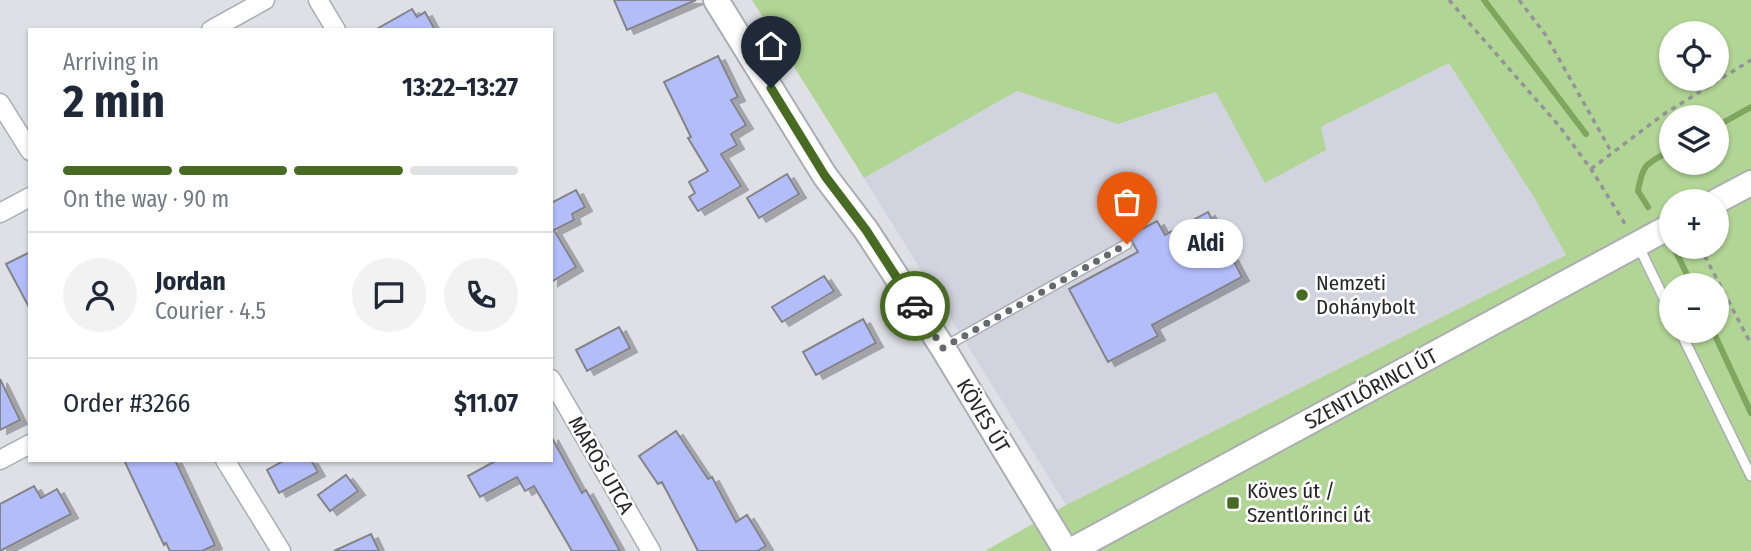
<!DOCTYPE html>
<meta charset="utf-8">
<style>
:root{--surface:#fff;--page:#f2f2f3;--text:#1f2937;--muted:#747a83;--line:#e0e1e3;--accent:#486b24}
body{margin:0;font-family:"Fira Sans Condensed",sans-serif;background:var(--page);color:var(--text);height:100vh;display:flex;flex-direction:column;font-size:26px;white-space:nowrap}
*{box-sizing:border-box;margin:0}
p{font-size:23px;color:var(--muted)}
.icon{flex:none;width:38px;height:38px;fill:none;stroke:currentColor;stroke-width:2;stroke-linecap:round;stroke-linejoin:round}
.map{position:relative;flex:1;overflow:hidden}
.panel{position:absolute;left:28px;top:28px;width:525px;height:434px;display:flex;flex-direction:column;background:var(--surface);border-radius:0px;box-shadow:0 2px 5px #0004}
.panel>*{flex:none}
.tools{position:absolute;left:1659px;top:21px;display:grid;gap:14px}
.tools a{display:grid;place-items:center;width:70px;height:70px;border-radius:50%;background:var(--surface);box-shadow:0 2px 5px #0004;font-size:35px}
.pin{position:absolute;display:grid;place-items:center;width:60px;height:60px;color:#fff;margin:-72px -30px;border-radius:50% 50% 50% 0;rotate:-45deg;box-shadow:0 0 7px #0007}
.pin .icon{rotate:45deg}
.courier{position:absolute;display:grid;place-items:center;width:70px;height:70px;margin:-35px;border:5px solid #486b24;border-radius:50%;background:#fff;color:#222;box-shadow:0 2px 9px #0007}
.bubble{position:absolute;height:49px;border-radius:24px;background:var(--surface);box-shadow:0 2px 5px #0004;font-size:23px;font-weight:700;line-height:49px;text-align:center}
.head em{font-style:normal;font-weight:700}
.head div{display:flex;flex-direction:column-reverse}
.head{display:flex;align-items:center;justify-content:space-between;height:119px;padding:0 35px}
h1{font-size:46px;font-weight:700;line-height:52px}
.bar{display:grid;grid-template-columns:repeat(4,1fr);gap:10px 7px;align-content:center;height:84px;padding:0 35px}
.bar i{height:9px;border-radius:5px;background:var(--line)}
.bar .selected{background:var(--accent)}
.bar p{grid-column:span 4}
.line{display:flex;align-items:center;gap:18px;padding:0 35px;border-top:2px solid var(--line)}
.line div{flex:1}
.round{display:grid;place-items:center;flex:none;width:74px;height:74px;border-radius:37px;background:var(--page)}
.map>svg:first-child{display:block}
.built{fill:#d1d3df}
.green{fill:#b1d595;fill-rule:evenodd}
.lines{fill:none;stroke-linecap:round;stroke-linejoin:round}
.stream{stroke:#7ea65d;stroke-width:6}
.building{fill:#b3bdfa;stroke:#838488;stroke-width:2;filter:url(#shadow)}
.lane-casing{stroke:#acadb2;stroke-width:12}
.street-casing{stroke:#acadb2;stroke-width:21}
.secondary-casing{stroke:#acadb2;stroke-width:28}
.path{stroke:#949498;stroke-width:3.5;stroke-dasharray:5 5;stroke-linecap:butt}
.lane{stroke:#fff;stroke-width:9}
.street{stroke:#fff;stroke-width:18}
.secondary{stroke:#fff;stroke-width:24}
.done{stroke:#67686b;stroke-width:7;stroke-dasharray:0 12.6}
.route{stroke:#486b24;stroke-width:9}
.poi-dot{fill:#486b24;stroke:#fff;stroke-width:2.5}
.labels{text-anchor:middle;stroke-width:5;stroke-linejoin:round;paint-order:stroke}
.poi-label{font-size:21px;fill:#272729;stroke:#fff;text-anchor:start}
.street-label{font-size:21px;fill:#272729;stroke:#fff}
</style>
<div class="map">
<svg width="1751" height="551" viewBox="0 0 1751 551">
<defs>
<filter id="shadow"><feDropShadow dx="7" dy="4" stdDeviation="0" flood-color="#0004"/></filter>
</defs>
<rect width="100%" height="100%" fill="#dfe0e5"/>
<!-- built -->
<path class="built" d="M1449,63L1535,199L1566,255L1066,505L864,178L1017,91L1118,124L1217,92L1265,183L1321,127Z"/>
<!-- green -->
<path class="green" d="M752,0H1751V551H985L1066,505L1566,255L1535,199L1449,63L1321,127L1326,150L1265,183L1216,92L1118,124L1017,91L864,178ZM1671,33H1717V79H1671ZM1671,117H1717V163H1671ZM1671,201H1717V247H1671ZM1671,285H1717V331H1671Z"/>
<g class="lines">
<!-- stream -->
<path class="stream" d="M1484,0L1586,134
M1717,126L1751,107
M1648,207L1638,191C1643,162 1647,164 1671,150
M1676,252L1692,285
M1713,331L1751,413"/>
</g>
<!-- building -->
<path class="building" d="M614,0H696L627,30Z
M412,9L417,17L425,12L435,30H375Z
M718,56L738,97L731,100L746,125L731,134L737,145L721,154L741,186L698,211L689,197L695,193L689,182L708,171L688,138L691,137L664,82Z
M787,174L799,194L759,218L747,198Z
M576,190L585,207L572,214L574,220L554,230L576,267L551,282V203Z
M1208,212L1242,277L1152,325L1158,336L1108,362L1069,289L1138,252L1129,236L1157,221L1165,235Z
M30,252V309L6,264Z
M824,276L834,291L782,322L772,307Z
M863,319L876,343L816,375L803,352Z
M619,327L630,348L587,371L576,350Z
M0,379L20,420L0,430Z
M676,431L708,479L712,477L736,522L747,515L766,546L757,551H698L662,482L658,484L639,456Z
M551,436L582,493L586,490L620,551H572L534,486L525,491L517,477L480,497L468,476L497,460H551Z
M124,460H175L215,545L202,551H170L166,543L164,545Z
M285,460H311L318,472L279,493L267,470Z
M346,475L358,491L330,511L318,495Z
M34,486L41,498L57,489L71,514L0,551V504Z
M371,534L379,551H334Z"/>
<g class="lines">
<!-- lane casing -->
<g class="lane-casing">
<path id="lane" d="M1639,247L1671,313
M1680,331L1751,476
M944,347L1127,244"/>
</g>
<!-- street casing -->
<g class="street-casing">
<path id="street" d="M318,0L336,30
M211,30L265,0
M0,103L30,151
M0,213L30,197
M551,379L651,551
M0,460L30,444
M225,460L281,551"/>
</g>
<!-- secondary casing -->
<g class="secondary-casing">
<path id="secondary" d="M716,0L825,176L866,230L943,348L1066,551
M1717,201L1751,183
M1070,551L1671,226"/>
</g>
<!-- path -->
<path class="path" d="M1449,0L1560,127L1591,169L1627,227
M1519,0L1545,34L1612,153
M1591,169L1664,114L1751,60
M1700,247L1751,344"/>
<!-- lane -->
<use href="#lane" class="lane"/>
<!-- street -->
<use href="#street" class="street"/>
<!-- secondary -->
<use href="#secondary" class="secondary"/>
</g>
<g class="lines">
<!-- done -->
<path class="done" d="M915,306L943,348L1127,244"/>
<!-- route -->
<path class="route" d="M771,88L825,176L866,230L915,306"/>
</g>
<!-- markers -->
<g class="poi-dot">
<circle cx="1302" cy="295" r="7"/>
<rect x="1226" y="496" width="14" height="14" rx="3.5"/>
</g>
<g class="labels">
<!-- poi labels -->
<g class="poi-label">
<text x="1316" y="290">Nemzeti<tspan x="1316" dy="24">Dohánybolt</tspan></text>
<text x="1247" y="498">Köves út /<tspan x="1247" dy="24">Szentlőrinci út</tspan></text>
</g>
<!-- street labels -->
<g class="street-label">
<text transform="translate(1371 389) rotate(-28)" y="7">SZENTLŐRINCI ÚT</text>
<text transform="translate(983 416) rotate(59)" y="7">KÖVES ÚT</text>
<text transform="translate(601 465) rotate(60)" y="7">MAROS UTCA</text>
</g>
</g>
</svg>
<div class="tools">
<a><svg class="icon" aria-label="locate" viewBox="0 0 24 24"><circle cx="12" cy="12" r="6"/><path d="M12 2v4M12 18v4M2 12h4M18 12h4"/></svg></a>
<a><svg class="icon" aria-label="layers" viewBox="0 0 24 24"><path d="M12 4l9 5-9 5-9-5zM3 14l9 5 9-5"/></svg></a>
<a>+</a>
<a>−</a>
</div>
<div class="pin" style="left:1127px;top:244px;background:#ea580c"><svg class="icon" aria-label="bag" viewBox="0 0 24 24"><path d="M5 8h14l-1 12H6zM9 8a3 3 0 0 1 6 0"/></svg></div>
<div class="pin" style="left:771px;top:88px;background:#1f2937"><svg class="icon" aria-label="home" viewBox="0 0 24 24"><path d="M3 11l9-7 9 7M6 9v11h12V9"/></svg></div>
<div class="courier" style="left:915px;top:306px"><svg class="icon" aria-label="car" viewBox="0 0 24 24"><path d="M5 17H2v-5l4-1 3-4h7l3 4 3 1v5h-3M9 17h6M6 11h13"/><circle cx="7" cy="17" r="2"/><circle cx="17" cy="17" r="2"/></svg></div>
<div class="bubble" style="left:1169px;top:219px;width:74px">Aldi</div>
<section class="panel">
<div class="head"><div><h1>2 min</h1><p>Arriving in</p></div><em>13:22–13:27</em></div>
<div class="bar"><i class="selected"></i><i class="selected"></i><i class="selected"></i><i></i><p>On the way · 90 m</p></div>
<div class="line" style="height:126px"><a class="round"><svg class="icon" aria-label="person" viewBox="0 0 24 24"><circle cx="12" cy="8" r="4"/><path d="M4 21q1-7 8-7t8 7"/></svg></a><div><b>Jordan</b><p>Courier · 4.5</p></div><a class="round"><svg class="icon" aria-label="chat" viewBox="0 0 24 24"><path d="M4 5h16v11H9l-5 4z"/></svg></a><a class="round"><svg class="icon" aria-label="phone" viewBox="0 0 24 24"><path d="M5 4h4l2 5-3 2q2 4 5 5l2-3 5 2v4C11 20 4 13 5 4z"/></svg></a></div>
<div class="line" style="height:91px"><div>Order #3266</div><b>$11.07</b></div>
</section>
</div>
